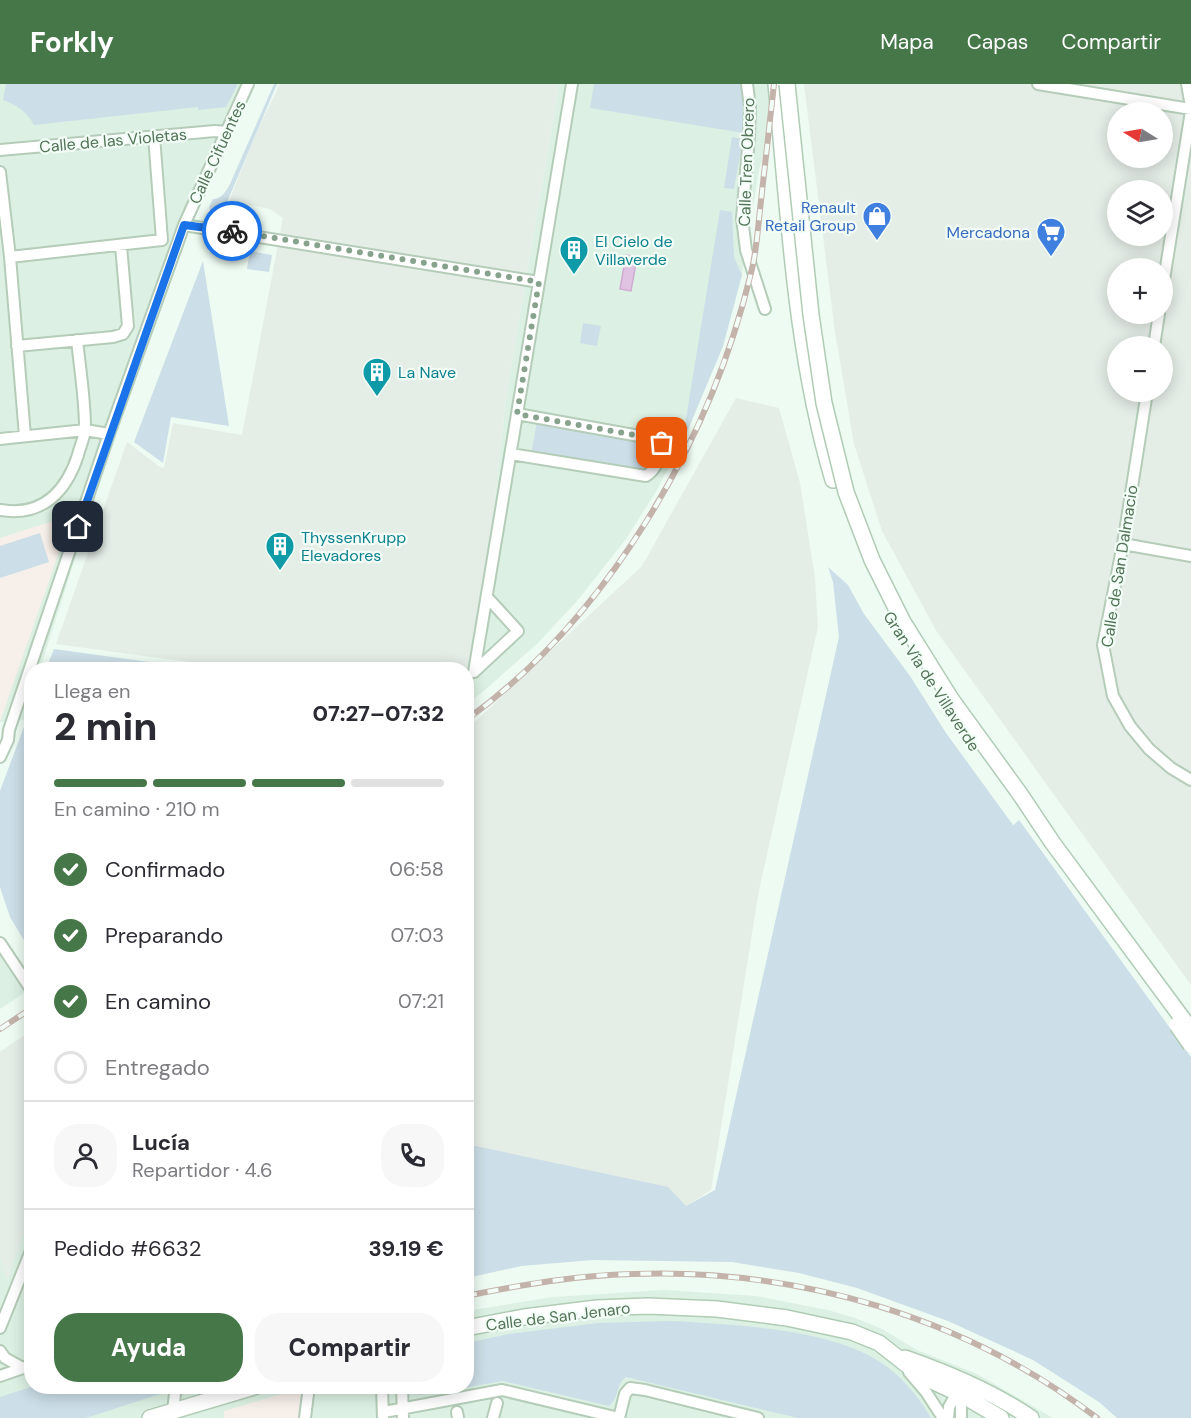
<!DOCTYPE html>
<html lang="es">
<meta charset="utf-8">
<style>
:root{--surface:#fff;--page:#f7f7f7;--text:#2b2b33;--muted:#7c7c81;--line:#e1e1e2;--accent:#457749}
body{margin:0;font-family:"DM Sans",sans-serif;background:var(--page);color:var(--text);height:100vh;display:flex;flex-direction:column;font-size:22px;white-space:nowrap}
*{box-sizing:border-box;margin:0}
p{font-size:20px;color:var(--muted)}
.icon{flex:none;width:33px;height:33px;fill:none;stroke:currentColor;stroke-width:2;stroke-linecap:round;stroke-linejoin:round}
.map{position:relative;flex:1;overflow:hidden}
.sheet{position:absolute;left:24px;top:578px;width:450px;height:732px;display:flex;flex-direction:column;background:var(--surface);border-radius:24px;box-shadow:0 3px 15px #0003}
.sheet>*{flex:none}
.needle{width:39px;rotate:281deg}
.fabs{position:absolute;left:1107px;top:18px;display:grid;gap:12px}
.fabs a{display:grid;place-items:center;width:66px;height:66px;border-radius:50%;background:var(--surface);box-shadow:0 3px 15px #0003;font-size:30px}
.pin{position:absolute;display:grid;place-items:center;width:51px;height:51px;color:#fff;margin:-26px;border-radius:12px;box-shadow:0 3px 9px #0006}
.courier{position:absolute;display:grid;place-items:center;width:60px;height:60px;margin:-30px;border:4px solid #1a73e8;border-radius:50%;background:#fff;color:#222;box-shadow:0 2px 8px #0007}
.head em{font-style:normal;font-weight:800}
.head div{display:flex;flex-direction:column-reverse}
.head{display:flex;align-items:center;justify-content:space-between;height:102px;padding:0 30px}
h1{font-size:39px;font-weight:800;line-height:45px}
.bar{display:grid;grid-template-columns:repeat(4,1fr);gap:9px 6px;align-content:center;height:72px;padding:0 30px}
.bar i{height:8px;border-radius:4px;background:var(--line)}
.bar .on{background:var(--accent)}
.bar p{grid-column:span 4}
.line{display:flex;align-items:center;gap:15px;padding:0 30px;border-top:2px solid var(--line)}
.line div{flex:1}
.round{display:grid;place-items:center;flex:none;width:63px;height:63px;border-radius:24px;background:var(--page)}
ol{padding:0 30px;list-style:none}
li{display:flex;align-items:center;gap:18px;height:66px}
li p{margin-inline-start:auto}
li .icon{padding:6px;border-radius:50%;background:var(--accent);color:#fff;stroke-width:4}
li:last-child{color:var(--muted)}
li i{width:33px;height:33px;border:3px solid var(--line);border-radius:50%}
.cta{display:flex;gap:12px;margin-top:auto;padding:12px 30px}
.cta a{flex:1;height:69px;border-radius:24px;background:var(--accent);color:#fff;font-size:24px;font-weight:800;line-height:69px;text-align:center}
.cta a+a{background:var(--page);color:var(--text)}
header{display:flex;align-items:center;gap:36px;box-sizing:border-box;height:84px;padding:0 30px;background:var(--accent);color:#fff}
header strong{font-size:28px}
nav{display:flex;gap:33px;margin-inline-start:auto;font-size:21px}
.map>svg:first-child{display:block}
.residential{fill:#dcf1e3}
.industrial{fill:#e5ede7;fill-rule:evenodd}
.education{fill:#f7efe9}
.green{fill:#ccdee7}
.water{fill:#e0c3e2;stroke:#d0abd3;stroke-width:1.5}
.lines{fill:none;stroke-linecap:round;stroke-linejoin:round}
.street-casing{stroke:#b4ccb8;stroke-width:14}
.secondary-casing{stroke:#b0ccb5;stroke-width:18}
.street{stroke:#fff;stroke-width:10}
.secondary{stroke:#fff;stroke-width:15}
.rail-casing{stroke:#c4b3ab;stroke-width:6}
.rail{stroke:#f3fdf7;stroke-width:4;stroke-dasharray:11;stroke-linecap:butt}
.secondary-bridge-casing{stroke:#b0ccb5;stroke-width:18;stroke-linecap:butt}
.secondary-bridge{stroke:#fff;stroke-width:15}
.done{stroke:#88a38d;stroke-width:6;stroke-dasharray:0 10.8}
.route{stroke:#1a73e8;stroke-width:8}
.labels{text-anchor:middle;stroke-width:4.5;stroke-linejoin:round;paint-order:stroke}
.street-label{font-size:16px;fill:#527456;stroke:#f3fdf7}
.shop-label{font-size:16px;fill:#366cbe;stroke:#f3fdf7;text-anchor:end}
.culture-label{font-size:16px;fill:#0d838f;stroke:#f3fdf7;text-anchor:start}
</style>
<header>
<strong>Forkly</strong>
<nav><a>Mapa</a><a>Capas</a><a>Compartir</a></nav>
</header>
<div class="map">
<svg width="1191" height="1334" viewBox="0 0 1191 1334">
<rect width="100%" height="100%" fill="#edfbf2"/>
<!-- residential -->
<path class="residential" d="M0,0H250L188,138L129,304L40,585H32L31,611L24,636L0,638Z
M559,0H787L759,86L742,191L723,262L687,348L657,406L626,455L577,517L538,559L486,605L467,620V597L487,489L506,312Z
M0,866L27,907L0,925Z
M31,947L32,1302H466L467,1227L553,1213L664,1206L756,1212L828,1226L855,1234L882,1245L917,1266L977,1290L1053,1334H0V968Z"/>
<!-- industrial -->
<path class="industrial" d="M280,0H559L506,312L487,489L467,596L466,585H241L56,560L127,358L160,383L164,384L173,339L242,351L283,134L270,125L229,117L257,47Z
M804,0H1191V901L937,548L882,447L854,360L835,248ZM1118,28H1162V74H1118ZM1118,106H1162V152H1118ZM1118,184H1162V230H1118ZM1118,262H1162V308H1118Z
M736,314L779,324L800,399L815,494L818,543L759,806L711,1106L686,1122L585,1173L520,1180L467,1191V645L642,482Z
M31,947V1128L7,1196L0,1173V968Z"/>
<!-- education -->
<path class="education" d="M53,437L60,445L66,448L0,638V454Z
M288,1308L301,1309L298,1334H224V1327Z"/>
<!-- green -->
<path class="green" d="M6,0H238L226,23L198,26V23L34,41C27,28 17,21 3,16Z
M274,0H277L222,130L211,128L209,123L213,115C222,115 226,107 230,100Z
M594,0H740L745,24L744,49L590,24Z
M732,53L743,55L734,105L724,104Z
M720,126L732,128L734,173L742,191L723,262L687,348L684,347Z
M250,167L272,171L269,188L247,185Z
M203,177L229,342L171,333L163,379L134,358Z
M583,239L601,242L597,262L580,259Z
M537,337L651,356L659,364L647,388L531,371Z
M40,449L49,478L0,494V462Z
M828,483L848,501L864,530L910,592L946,649L1013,741L1010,744L1019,736L1191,973V1334H1117L1099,1318L1033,1276L948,1237L857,1204L799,1189L732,1178L593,1176L521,1182L467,1194L466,1060L668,1103L686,1122L715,1106L839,553L833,498Z
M54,565L200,585H46Z
M31,624L32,868H31L10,833L0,803V707Z
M672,1237C734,1241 836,1244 886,1282C904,1295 920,1315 931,1334H798L626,1293C616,1300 619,1314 609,1322L503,1297L429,1310L418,1311L414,1307L413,1302H466L467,1259L509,1250L598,1239Z
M34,1302H161L160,1310L86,1334H0V1313Z"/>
<!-- water -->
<path class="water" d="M626,171L637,173L631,207L620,205Z"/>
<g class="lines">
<!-- street casing -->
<g class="street-casing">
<path id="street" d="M747,0L750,23L749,53L742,134L746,166L765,225
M1038,0L1191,25
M1187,0L1191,23
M0,66L215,47L226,48
M0,88L10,173L25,352
M184,141L539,198
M10,173L162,156L154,52
M1162,208L1191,27
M17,262L113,253L123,250L128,242L121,162
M1154,262L1159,230
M1147,308L1123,460L1103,561L1113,612L1130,642L1149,665L1171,684L1191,696
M0,355L85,346L109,350
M511,370L646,392C656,386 662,371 661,359L656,355L517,330
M0,426C42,433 66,408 78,371C80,362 85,353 85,344C85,315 80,285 77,256
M1123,460L1191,472
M474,588L572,0
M474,588L518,547L487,513
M0,673L8,656L9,646L109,350L184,141L248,0
M0,859L32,907
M0,1244L32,1164
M0,1267L5,1274L23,1284
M909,1288L926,1308L943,1334
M0,1292L32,1281
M382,1302L383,1334
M402,1302L403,1334
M384,1328L502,1306L619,1334
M457,1328L458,1334
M172,1334L176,1302
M305,1334L309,1302
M493,1334L497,1319
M619,1334L625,1310L630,1304L645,1306L758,1334
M948,1334L949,1323L954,1314L966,1310
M961,1334V1307"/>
</g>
<!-- secondary casing -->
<g class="secondary-casing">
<path id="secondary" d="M776,0C789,132 795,268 833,396
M466,1244L524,1233L597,1224L648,1222L717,1225L787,1234L852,1248L879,1259L921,1292L962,1311L1001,1334
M905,1274C948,1289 993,1308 1031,1334
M150,1334L257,1302"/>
</g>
<!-- street -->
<use href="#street" class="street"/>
<!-- secondary -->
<use href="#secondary" class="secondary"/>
<!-- rail casing -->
<g class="rail-casing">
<path id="rail" d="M466,636C607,535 711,356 751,189C757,166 758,141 761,117C765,78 770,39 774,0
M0,945L32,924
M466,1212C521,1201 577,1191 633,1190C797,1184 966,1233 1097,1334"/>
</g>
<!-- rail -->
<use href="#rail" class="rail"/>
<!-- secondary-bridge casing -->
<g class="secondary-bridge-casing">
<path id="secondary-bridge" d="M787,0L811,231L824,319L846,408L872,476L903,538L951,615L1020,710L1052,758L1191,946
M1177,941L1191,961"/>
</g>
<!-- secondary-bridge -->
<use href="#secondary-bridge" class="secondary-bridge"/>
</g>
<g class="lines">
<!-- done -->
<path class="done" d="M232,147L539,198L517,330L646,353L656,355L662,359"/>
<!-- route -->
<path class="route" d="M78,443L184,141L232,147"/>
</g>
<!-- icons -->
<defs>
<g id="shop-pin" transform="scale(1.5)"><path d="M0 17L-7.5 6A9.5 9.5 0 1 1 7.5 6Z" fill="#3f7fe0" stroke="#f3fdf7"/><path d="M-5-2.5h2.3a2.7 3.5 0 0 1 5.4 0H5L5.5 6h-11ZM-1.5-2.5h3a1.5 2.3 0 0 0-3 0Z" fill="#fff"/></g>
<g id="supermarket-pin" transform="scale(1.5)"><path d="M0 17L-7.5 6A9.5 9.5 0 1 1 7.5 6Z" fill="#3f7fe0" stroke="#f3fdf7"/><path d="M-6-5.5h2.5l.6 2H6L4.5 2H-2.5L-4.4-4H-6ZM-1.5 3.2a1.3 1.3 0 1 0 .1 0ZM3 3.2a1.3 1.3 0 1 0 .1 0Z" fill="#fff"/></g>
<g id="building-pin" transform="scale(1.5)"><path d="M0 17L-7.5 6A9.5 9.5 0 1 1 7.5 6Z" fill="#0f9aa8" stroke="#f3fdf7"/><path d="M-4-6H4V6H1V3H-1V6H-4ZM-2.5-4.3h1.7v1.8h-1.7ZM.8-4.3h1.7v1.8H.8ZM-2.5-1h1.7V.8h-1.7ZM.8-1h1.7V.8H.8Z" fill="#fff"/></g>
</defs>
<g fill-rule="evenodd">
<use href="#shop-pin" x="877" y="132"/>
<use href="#supermarket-pin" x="1051" y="148"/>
<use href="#building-pin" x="574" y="166"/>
<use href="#building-pin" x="377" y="288"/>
<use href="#building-pin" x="280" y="462"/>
</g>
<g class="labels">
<!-- street labels -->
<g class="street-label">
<text transform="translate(113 56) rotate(-5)" y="6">Calle de las Violetas</text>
<text transform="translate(217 68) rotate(-65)" y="6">Calle Cifuentes</text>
<text transform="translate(746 78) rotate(-88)" y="6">Calle Tren Obrero</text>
<text transform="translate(1119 482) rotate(-81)" y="6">Calle de San Dalmacio</text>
<text transform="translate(932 597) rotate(57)" y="6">Gran Vía de Villaverde</text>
<text transform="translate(558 1232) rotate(-7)" y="6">Calle de San Jenaro</text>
</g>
<!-- shop labels -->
<g class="shop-label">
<text x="856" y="129">Renault<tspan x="856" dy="18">Retail Group</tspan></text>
<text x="1030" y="154">Mercadona</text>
</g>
<!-- culture labels -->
<g class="culture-label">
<text x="595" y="163">El Cielo de<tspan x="595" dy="18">Villaverde</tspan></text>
<text x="398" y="294">La Nave</text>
<text x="301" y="459">ThyssenKrupp<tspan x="301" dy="18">Elevadores</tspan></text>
</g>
</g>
</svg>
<div class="fabs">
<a><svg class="needle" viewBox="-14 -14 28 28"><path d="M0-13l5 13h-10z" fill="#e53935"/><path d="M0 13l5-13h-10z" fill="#7c7c81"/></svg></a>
<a><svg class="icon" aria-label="layers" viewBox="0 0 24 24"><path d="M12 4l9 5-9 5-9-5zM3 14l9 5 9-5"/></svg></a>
<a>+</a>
<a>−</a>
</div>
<div class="pin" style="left:662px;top:359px;background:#ea580c"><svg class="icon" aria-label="bag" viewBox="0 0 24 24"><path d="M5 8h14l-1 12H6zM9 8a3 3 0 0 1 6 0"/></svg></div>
<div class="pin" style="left:78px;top:443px;background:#1f2937"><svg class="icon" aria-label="home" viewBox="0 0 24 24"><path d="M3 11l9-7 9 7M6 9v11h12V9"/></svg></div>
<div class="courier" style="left:232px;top:147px"><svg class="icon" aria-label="bike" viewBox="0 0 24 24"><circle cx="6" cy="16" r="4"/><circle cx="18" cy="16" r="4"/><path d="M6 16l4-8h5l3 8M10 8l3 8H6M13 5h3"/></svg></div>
<section class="sheet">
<div class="head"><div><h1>2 min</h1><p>Llega en</p></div><em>07:27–07:32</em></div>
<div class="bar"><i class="on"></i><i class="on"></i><i class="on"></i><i></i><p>En camino · 210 m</p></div>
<ol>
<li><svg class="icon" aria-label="check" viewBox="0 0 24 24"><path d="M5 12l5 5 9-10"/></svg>Confirmado<p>06:58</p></li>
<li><svg class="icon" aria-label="check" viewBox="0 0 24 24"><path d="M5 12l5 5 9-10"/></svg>Preparando<p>07:03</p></li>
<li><svg class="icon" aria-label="check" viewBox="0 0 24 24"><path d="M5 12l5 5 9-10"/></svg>En camino<p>07:21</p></li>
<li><i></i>Entregado</li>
</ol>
<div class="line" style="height:108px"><a class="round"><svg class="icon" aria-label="person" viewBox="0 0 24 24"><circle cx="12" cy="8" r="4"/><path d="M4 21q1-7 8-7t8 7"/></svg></a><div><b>Lucía</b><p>Repartidor · 4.6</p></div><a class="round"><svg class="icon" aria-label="phone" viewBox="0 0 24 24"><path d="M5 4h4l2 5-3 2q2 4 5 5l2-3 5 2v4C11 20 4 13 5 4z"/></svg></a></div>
<div class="line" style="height:78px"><div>Pedido #6632</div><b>39.19 €</b></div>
<div class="cta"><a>Ayuda</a><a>Compartir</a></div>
</section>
</div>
